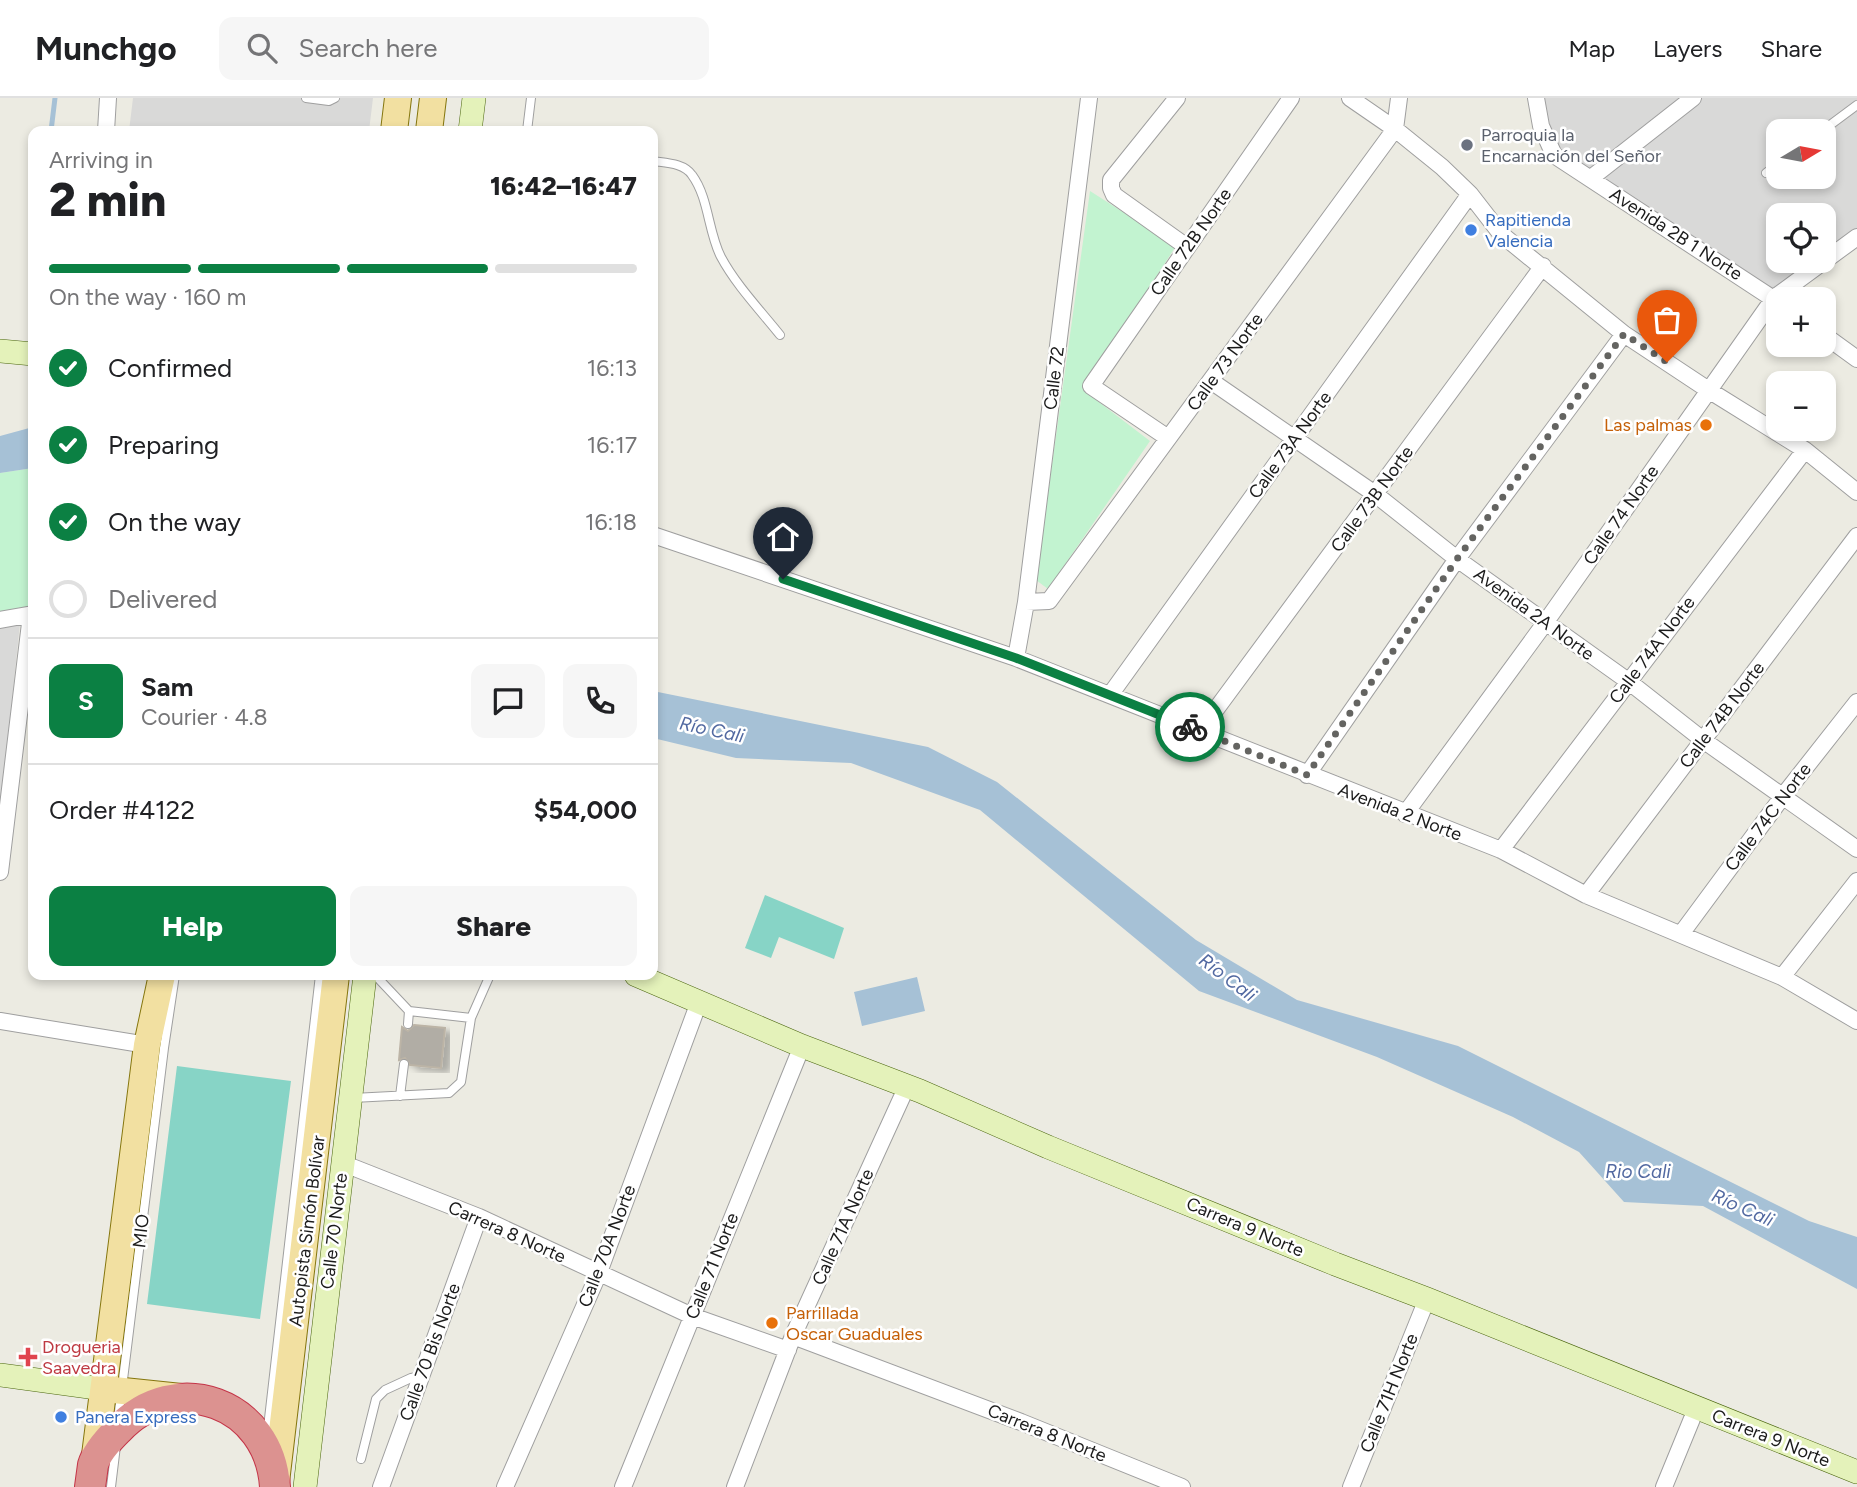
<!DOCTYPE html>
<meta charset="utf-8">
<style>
:root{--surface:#fff;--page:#f6f6f6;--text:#202124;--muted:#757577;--line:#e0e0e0;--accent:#0b8043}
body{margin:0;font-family:Figtree,sans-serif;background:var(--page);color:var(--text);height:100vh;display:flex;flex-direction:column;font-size:26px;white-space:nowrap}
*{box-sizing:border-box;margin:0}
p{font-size:23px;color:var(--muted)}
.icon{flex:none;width:38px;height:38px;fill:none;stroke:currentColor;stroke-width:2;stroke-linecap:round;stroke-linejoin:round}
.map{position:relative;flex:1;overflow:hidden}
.panel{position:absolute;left:28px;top:28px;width:630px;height:854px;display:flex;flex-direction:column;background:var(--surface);border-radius:14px;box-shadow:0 4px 10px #0003}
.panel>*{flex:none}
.needle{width:46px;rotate:80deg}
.fabs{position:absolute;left:1766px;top:21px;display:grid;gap:14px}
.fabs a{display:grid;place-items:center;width:70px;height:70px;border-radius:14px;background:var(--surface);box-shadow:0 4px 10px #0003;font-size:35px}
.pin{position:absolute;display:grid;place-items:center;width:60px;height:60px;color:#fff;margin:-72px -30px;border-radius:50% 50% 50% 0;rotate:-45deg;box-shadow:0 0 7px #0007}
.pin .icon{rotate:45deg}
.courier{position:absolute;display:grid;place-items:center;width:70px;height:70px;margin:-35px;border:5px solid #0b8043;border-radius:50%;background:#fff;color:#222;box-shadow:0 2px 9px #0007}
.summary em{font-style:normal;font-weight:800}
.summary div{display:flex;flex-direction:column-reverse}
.summary{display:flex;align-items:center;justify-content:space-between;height:119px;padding:0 21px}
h1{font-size:46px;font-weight:800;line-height:52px}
.bar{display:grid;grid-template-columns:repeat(4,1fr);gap:10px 7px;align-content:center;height:84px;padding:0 21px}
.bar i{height:9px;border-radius:5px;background:var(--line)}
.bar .current{background:var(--accent)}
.bar p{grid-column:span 4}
.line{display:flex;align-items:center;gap:18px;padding:0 21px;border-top:2px solid var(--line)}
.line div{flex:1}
.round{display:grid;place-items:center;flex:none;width:74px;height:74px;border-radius:14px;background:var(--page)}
ol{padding:0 21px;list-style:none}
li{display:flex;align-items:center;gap:21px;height:77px}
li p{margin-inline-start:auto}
li .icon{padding:7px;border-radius:50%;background:var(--accent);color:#fff;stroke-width:4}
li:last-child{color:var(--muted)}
li i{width:38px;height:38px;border:4px solid var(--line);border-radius:50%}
.action{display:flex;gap:14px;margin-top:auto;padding:14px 21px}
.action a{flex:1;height:80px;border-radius:14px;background:var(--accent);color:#fff;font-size:28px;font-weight:800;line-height:80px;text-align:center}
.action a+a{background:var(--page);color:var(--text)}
header{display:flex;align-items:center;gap:42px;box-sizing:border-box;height:98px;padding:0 35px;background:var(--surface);border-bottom:2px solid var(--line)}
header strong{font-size:33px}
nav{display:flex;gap:38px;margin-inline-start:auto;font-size:24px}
.search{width:490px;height:63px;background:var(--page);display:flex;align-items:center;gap:18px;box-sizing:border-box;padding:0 24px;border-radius:14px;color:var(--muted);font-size:26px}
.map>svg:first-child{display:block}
.residential{fill:#d9d9d8;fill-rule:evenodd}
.park{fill:#c2f3d0}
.pitch{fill:#87d4c6}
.water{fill:#a6c1d6}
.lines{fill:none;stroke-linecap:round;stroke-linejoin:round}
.stream{stroke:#a6c1d6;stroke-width:5}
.building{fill:#b1ada5;stroke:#bcb4a6;stroke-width:2;filter:url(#shadow)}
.lane-casing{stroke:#9f9f9f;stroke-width:10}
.street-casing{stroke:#9f9f9f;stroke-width:18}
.secondary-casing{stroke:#4b660f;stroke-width:24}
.primary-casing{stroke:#85760e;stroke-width:28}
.highway-casing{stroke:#c43548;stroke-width:32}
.lane{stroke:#fff;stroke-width:8}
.street{stroke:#fff;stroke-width:16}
.secondary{stroke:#e4f2ba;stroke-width:23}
.primary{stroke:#f2e0a1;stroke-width:26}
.highway{stroke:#dc9290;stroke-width:30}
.done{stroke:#646461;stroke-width:7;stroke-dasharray:0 12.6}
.route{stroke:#0b8043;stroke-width:9}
.worship-dot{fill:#6b7280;stroke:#fff;stroke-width:2.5}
.shop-dot{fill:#3f7fe0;stroke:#fff;stroke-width:2.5}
.food-dot{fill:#e8710a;stroke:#fff;stroke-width:2.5}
.health-dot{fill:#e0444e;stroke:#fff;stroke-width:2.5}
.labels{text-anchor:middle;stroke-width:5;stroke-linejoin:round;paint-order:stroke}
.worship-label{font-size:18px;fill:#5b616d;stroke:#fff;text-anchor:start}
.shop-label{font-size:18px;fill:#366cbe;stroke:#fff;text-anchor:start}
.street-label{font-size:18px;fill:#1b1b1b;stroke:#fff}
.food-label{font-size:18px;fill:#c56008;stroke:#fff;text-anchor:end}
.health-label{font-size:18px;fill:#be3a42;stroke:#fff;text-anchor:start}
.water-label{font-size:19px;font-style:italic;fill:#5269a1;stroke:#fff}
</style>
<header>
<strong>Munchgo</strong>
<div class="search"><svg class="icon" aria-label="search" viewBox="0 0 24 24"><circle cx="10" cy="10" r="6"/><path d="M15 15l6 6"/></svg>Search here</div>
<nav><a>Map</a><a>Layers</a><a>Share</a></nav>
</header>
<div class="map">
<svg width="1857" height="1389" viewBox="0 0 1857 1389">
<defs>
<filter id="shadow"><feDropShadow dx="8" dy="4.5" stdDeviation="3.5" flood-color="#0004"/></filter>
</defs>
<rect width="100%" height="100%" fill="#ecebe2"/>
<!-- residential -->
<path class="residential" d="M133,0H373L369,33H129Z
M1536,0H1857V139L1774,200L1554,57ZM1778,33H1824V79H1778ZM1778,117H1824V163H1778Z
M20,525L0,720V527Z"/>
<!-- park -->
<path class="park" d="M1090,93L1176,148L1083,292L1150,343L1048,491L1036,482Z
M33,370V516L0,521V375Z"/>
<!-- pitch -->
<path class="pitch" d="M765,797L844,830L834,861L779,839L771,860L745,850Z
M177,968L291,983L260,1221L147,1206Z"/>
<!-- water -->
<path class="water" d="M33,329V370L0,375V338Z
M653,593L928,649L997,684L1196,842L1297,902L1458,948L1809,1123L1857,1139V1191L1703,1108L1624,1104L1579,1054L1513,1019L1377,959L1199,893L980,712L851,665L736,660L653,640Z
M917,879L925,913L862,928L854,894Z"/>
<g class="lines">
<!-- stream -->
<path class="stream" d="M51,33L55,0"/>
</g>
<!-- building -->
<path class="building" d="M414,927L445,930L441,970L410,967L405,960L399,962L402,929L408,933Z"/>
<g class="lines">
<!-- lane casing -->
<g class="lane-casing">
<path id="lane" d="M306,0L329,3L335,0
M527,33L531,0
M1822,33L1857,7
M653,63C666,65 684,65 692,77C709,100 708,134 721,159C736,187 760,212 780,237
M1766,75L1778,66
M375,877L409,913L471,920
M408,926L409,913
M400,998L404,966
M353,1000L449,995L461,984L471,920L490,877
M118,1322L164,950L175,877
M267,1338L320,877
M361,1361L376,1301L385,1292L411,1280L422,1278
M111,1389L116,1348"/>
</g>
<!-- street casing -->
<g class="street-casing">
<path id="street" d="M1177,0L1111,82V90L1114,97L1187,149
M1350,0L1395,31L1442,69L1470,96L1501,136L1624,236L1710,293L1805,352L1857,394
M1536,0L1541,28L1554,57L1778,204
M106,33L108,0
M1591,80L1693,0
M1824,237L1857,261
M1211,283L1375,396L1457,461L1628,583L1703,642L1857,751
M1168,340L1091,288L1291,0
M653,437L1016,560L1501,752L1586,797L1782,879L1857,923
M1026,504L1049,503L1395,31L1399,0
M0,522L33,516
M1016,560L1026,504L1089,0
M1110,597L1470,96
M1200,633L1543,168
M1307,677L1457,461L1624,236
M1405,716L1545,525L1774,200L1857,139
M1501,752L1805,352
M0,774L31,517
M1586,797L1857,438
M1681,836L1783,698L1857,604
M1782,879L1857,783
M0,923L147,947
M342,1065L479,1119L692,1218L788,1252
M793,1238L1021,1324L1182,1389
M381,1389L479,1119
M505,1389L598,1177L699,904
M623,1389L802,948
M735,1389L793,1238L907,988
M1351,1389L1427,1201
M1664,1389L1696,1311"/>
</g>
<!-- secondary casing -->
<g class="secondary-casing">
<path id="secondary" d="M470,33L474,0
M0,253L33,256
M636,877L802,948L920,993L1048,1049L1335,1166L1427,1201L1857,1374
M0,1277L104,1291
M305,1389L365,877"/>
</g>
<!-- primary casing -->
<g class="primary-casing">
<path id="primary" d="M394,33L398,0
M429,33L433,0
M104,1291L181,1299
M94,1365L147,947L162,877
M276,1384L336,877"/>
</g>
<!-- highway casing -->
<g class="highway-casing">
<path id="highway" d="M90,1389C91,1382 92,1374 93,1367C96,1356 109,1341 118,1332C176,1270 270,1305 275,1389"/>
</g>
<!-- lane -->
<use href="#lane" class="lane"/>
<!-- street -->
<use href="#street" class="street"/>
<!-- secondary -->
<use href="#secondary" class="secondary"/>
<!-- primary -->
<use href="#primary" class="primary"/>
<!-- highway -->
<use href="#highway" class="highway"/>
</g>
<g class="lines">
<!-- done -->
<path class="done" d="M1190,629L1307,677L1457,461L1624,236L1667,264"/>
<!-- route -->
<path class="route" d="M783,481L1016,560L1190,629"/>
</g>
<!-- markers -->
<circle class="worship-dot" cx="1467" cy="47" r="7"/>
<g class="shop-dot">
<circle cx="1471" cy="132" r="7"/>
<circle cx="61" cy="1319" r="7"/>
</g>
<g class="food-dot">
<circle cx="1706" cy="327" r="7"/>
<circle cx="772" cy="1225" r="7"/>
</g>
<path class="health-dot" d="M24.5 1248.5h7v7h7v7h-7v7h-7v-7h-7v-7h7z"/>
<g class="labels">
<!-- worship labels -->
<g class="worship-label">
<text x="1481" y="43">Parroquia la<tspan x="1481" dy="21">Encarnación del Señor</tspan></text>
</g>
<!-- shop labels -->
<g class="shop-label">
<text x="1485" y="128">Rapitienda<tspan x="1485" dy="21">Valencia</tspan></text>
<text x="75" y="1325">Panera Express</text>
</g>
<!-- street labels -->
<g class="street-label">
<text transform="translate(1676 136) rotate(33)" y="6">Avenida 2B 1 Norte</text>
<text transform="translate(1191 144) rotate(-55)" y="6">Calle 72B Norte</text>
<text transform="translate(1225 264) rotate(-54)" y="6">Calle 73 Norte</text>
<text transform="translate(1054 280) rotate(-83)" y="6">Calle 72</text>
<text transform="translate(1290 347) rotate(-54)" y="6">Calle 73A Norte</text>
<text transform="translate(1372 401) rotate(-54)" y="6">Calle 73B Norte</text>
<text transform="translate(1621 417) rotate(-55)" y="6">Calle 74 Norte</text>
<text transform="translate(1534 516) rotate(36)" y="6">Avenida 2A Norte</text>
<text transform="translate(1652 552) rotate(-53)" y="6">Calle 74A Norte</text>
<text transform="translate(1722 617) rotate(-53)" y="6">Calle 74B Norte</text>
<text transform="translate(1400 714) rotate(21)" y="6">Avenida 2 Norte</text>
<text transform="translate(1768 719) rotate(-53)" y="6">Calle 74C Norte</text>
<text transform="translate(843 1129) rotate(-66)" y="6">Calle 71A Norte</text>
<text transform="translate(1245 1129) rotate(23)" y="6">Carrera 9 Norte</text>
<text transform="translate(141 1133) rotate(-83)" y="6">MIO</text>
<text transform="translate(307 1133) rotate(-83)" y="6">Autopista Simón Bolívar</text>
<text transform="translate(334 1133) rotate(-83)" y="6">Calle 70 Norte</text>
<text transform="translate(507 1134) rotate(24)" y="6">Carrera 8 Norte</text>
<text transform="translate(607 1148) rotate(-69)" y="6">Calle 70A Norte</text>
<text transform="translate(712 1168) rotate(-68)" y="6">Calle 71 Norte</text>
<text transform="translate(430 1254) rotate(-70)" y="6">Calle 70 Bis Norte</text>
<text transform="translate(1389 1295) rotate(-68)" y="6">Calle 71H Norte</text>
<text transform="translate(1047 1335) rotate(22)" y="6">Carrera 8 Norte</text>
<text transform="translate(1771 1340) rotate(22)" y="6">Carrera 9 Norte</text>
</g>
<!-- food labels -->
<g class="food-label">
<text x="1692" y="333">Las palmas</text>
<text x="786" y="1221" text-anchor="start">Parrillada<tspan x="786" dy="21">Oscar Guaduales</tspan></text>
</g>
<!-- health labels -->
<g class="health-label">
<text x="42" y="1255">Drogueria<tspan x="42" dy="21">Saavedra</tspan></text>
</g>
<!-- water labels -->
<g class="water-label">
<text transform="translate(712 631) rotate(12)" y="7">Río Cali</text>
<text transform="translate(1228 879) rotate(37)" y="7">Río Cali</text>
<text x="1638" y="1080">Rio Cali</text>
<text transform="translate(1743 1109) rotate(24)" y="7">Río Cali</text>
</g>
</g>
</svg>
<div class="fabs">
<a><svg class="needle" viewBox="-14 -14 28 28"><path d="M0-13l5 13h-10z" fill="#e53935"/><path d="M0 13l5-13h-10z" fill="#757577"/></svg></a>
<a><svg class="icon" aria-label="locate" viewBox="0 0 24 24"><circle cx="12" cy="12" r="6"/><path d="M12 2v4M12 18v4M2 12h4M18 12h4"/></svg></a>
<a>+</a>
<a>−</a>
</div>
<div class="pin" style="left:1667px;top:264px;background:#ea580c"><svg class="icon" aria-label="bag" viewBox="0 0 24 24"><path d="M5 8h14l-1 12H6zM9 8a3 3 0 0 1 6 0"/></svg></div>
<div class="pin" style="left:783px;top:481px;background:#1f2937"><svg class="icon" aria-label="home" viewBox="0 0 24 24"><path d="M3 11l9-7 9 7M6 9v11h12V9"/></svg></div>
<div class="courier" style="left:1190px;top:629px"><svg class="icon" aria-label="bike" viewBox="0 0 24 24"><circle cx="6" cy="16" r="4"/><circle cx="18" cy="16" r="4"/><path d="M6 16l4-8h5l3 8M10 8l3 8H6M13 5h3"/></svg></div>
<section class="panel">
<div class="summary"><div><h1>2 min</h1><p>Arriving in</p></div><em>16:42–16:47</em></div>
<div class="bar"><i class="current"></i><i class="current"></i><i class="current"></i><i></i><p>On the way · 160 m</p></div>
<ol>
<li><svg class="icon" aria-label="check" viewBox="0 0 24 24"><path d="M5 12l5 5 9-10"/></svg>Confirmed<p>16:13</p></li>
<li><svg class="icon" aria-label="check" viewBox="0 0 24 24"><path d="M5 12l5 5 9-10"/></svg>Preparing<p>16:17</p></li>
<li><svg class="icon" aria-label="check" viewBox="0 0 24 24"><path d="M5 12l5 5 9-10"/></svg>On the way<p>16:18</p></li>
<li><i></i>Delivered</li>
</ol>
<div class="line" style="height:126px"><b class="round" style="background:var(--accent);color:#fff">S</b><div><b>Sam</b><p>Courier · 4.8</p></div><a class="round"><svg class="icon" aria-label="chat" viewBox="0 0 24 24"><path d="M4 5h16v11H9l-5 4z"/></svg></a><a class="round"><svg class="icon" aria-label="phone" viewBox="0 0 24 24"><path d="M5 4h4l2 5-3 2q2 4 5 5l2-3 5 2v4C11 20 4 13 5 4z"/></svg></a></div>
<div class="line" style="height:91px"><div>Order #4122</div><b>$54,000</b></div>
<div class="action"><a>Help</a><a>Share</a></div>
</section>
</div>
